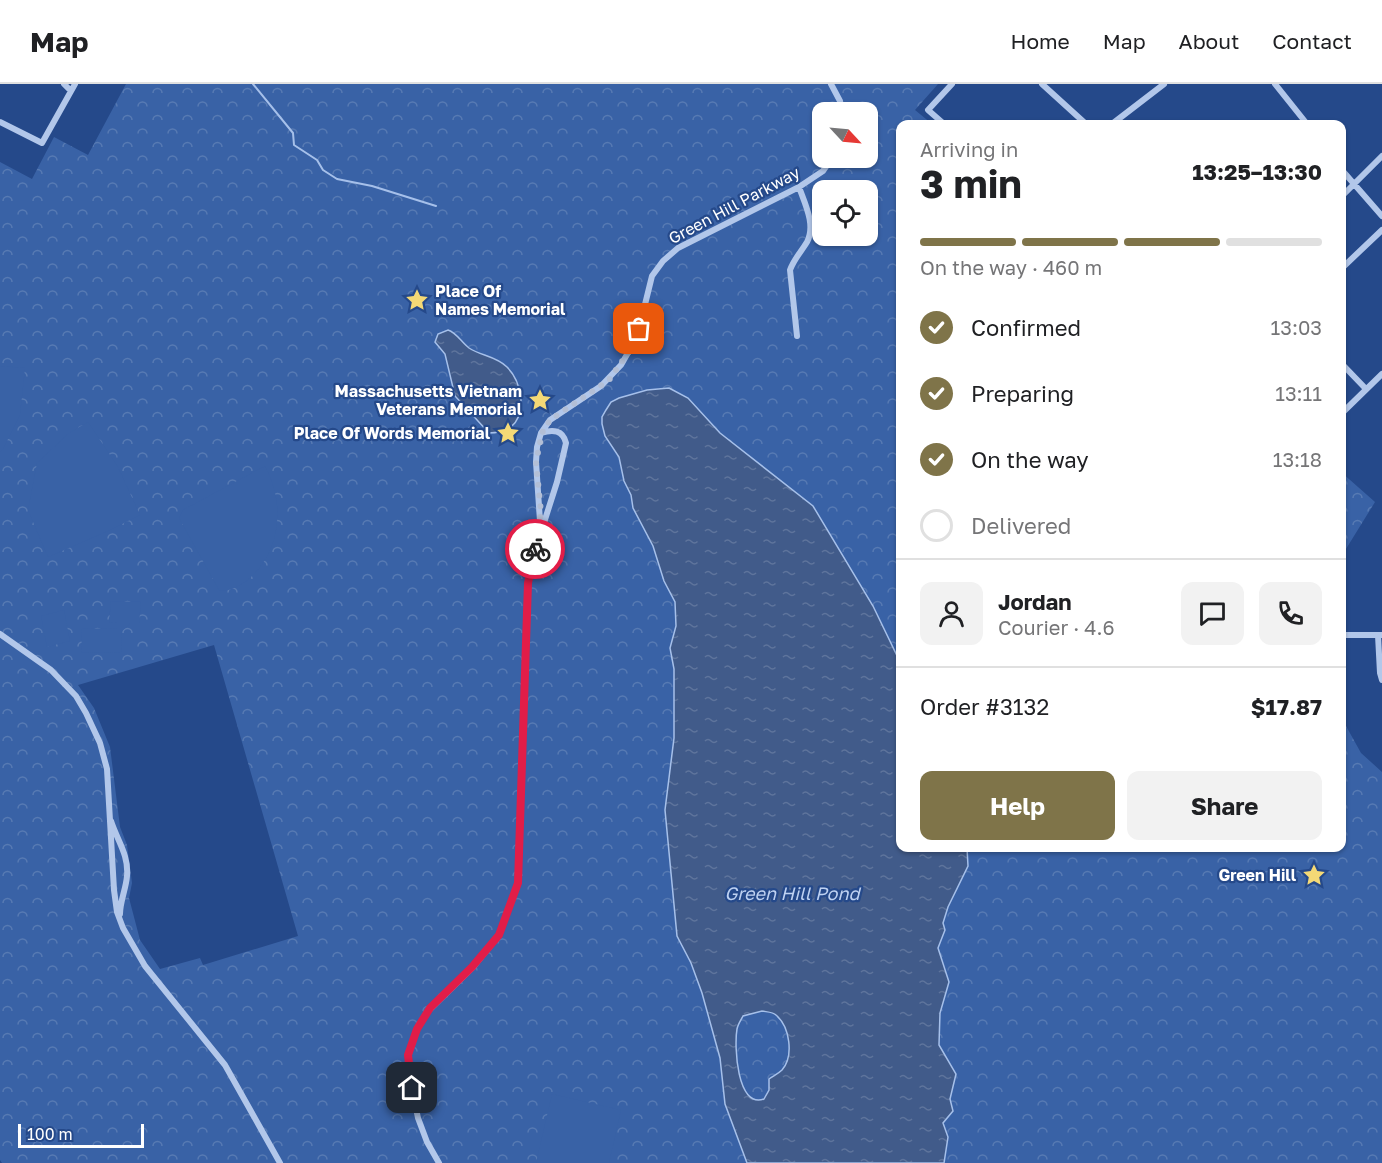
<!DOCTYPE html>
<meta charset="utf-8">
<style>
:root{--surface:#fff;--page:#f2f2f2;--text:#202124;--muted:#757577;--line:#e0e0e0;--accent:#7f7449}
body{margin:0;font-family:"Golos Text",sans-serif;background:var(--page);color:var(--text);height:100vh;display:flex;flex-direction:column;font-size:22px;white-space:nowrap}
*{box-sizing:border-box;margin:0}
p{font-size:20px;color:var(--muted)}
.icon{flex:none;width:33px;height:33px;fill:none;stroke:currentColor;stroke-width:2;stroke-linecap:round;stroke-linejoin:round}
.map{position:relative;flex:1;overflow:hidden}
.details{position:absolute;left:896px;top:36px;width:450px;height:732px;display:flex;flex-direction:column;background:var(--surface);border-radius:12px;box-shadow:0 2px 4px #0004}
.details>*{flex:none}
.needle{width:39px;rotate:116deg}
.controls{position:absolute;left:812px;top:18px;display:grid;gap:12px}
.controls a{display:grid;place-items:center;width:66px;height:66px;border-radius:12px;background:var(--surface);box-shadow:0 2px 4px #0004;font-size:30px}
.scale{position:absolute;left:18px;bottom:15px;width:126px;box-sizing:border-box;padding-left:6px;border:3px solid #fff;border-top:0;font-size:16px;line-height:21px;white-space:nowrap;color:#fff;-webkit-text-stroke:4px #25498a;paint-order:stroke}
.pin{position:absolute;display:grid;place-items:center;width:51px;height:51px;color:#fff;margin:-26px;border-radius:12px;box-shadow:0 3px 9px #0006}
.courier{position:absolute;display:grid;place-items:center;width:60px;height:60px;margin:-30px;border:4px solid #e11d48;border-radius:50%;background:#fff;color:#222;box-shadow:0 2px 8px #0007}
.overview em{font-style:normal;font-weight:700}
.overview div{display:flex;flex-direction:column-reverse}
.overview{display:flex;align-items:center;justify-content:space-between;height:102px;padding:0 24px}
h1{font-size:39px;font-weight:700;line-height:45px}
.bar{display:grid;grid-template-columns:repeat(4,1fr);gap:9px 6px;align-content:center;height:72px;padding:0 24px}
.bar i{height:8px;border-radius:4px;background:var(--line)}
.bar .current{background:var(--accent)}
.bar p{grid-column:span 4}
.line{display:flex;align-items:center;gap:15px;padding:0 24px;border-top:2px solid var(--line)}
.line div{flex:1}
.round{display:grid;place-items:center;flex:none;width:63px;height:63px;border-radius:12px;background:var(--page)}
ol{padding:0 24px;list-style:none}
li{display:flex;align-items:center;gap:18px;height:66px}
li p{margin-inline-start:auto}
li .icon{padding:6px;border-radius:50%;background:var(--accent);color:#fff;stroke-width:4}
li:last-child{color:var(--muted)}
li i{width:33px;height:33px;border:3px solid var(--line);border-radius:50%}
.primary-button{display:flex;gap:12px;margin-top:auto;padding:12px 24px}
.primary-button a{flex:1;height:69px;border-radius:12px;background:var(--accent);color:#fff;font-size:24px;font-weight:700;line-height:69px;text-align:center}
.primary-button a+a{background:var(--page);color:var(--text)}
header{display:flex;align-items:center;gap:36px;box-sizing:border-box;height:84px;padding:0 30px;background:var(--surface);border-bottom:2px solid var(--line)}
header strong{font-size:28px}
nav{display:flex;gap:33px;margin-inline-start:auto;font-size:21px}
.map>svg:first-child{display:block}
.park{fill:url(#park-crowns);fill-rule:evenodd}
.garden{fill:#3962a6}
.water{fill:url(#water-ripples);stroke:#a6c0ea;stroke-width:1.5;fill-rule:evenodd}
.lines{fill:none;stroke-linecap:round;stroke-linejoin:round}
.stream{stroke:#a6c0ea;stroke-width:2}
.street{stroke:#b2c7ea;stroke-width:6}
.done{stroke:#b3bfd6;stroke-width:6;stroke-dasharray:0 10.8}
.route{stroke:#e11d48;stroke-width:8}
.labels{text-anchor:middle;stroke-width:4.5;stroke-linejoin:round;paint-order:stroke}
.street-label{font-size:16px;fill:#fff;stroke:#25498a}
.poi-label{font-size:16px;font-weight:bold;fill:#fff;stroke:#25498a;text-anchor:end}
.water-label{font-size:18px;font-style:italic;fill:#bed1f1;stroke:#25498a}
</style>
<header>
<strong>Map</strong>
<nav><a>Home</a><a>Map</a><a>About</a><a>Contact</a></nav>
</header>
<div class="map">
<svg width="1382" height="1079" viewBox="0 0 1382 1079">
<defs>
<pattern id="park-crowns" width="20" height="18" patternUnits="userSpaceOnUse" patternTransform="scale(1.5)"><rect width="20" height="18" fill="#3962a6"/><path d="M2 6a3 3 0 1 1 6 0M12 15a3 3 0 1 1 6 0" fill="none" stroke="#577ab3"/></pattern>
<pattern id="water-ripples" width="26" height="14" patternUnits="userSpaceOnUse" patternTransform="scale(1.5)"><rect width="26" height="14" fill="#415b8a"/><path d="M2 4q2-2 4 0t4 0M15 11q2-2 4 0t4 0" fill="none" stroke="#5e749c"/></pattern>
</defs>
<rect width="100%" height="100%" fill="#25498a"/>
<!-- park -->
<path class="park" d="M126,0H938L915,26L932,40H900V764H1341V633L1361,669L1382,688V1079H2L0,1076V78L32,95L54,53L88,71ZM822,28H867V74H822ZM822,106H867V152H822ZM214,561L298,852L203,881L200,874L160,885L140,856L129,814L132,799L127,761L120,743L110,663L94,624L78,601Z
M1341,388L1375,418L1341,473Z"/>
<!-- garden -->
<path class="garden" d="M0,282L25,284L20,331L3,365L0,368Z
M88,338L118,383L140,431L108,447L48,473L28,426L37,379L69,349Z
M265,382C286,420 281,471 245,498C237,503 229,508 219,506L179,434L183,426Z
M111,517L141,518L139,539H131L122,547L121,568L82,569L81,545L117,544V539L109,538Z
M64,526L70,557L47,563L41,532Z
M552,1010L621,1026L609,1079H536Z"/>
<!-- water -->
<path class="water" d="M448,246C457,249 461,258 469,264C481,272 496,272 507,283C521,297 528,328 511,343C507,347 495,349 489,349L455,312L445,270L435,258L438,250Z
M669,304L688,314L720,349L813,422L873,522L900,578V764H967L968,782L948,823L943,839L945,846L938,864L949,898L940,929L939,961L956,990L950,1015L953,1027L943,1039L948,1053L944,1079H747L725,1020L720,974L702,909L691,879L677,852L665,726L674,654V585L670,564L676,542L675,518L664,497L653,462L633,424L631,411L624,397L619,373L605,352L602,340V333L606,326L611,318L619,314L647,306ZM762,927C767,928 773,928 776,931C790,943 794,972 782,986C778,990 773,992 769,995V1006L764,1015C737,1025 734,962 737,945C738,940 741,936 743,932Z"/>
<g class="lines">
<!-- stream -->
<path class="stream" d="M253,0L293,49L294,61L317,76L323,86L337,95L372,102L436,122"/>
<!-- street -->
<path class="street" d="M64,0L71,7
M831,0L840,17L842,28
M1042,0L1086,40
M1275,0L1307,40
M0,38L42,59L75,0
M944,40L928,26L952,0
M1112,40L1164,0
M1341,85L1382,132
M1341,113L1382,72
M1341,185L1382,146
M797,252L790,186C794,175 801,168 807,158C816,141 805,120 799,103
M1341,279L1366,305
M1341,330L1382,290
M541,349C553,345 563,346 566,359L557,398L542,445
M0,550L51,586L76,612L86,629L100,659L107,685L114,806L117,828L123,844L145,882L225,981L280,1079
M1341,551H1382
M1378,551L1380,589L1382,596
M111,737C117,756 129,771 127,792C126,805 120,817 120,830
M439,1079L427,1058L418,1034L409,991L408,971L417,945L427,928L473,883L499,851L518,799L528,499L540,437L536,378L537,363L541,349L550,336L601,302L621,281L637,253L652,192L663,177L678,164L799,103L823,87L832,74"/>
</g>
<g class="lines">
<!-- done -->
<path class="done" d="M535,465L541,428L536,378L542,349L550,336L609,296L630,266L639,245"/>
<!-- route -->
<path class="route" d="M412,1004L408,971L417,945L430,924L472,883L499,851L518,799L528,499L535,465"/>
</g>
<!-- icons -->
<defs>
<g id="sight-bare" transform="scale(1.8)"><path d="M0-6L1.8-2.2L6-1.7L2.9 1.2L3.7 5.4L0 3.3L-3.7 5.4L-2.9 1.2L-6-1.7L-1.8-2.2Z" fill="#f4d976" stroke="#25498a" stroke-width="2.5" paint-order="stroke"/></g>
</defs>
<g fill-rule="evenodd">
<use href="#sight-bare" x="417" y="216"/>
<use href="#sight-bare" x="540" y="316"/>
<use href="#sight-bare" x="508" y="349"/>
<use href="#sight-bare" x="1314" y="791"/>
</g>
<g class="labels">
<!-- street labels -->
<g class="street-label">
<text transform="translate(734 121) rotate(-28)" y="6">Green Hill Parkway</text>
</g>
<!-- poi labels -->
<g class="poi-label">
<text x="435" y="213" text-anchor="start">Place Of<tspan x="435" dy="18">Names Memorial</tspan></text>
<text x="522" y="313">Massachusetts Vietnam<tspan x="522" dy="18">Veterans Memorial</tspan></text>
<text x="490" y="355">Place Of Words Memorial</text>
<text x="1296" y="797">Green Hill</text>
</g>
<!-- water labels -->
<g class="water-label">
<text x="792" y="816">Green Hill Pond</text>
</g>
</g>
</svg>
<div class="controls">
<a><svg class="needle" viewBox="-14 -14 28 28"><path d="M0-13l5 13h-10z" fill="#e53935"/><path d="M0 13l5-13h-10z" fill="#757577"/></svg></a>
<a><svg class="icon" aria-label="locate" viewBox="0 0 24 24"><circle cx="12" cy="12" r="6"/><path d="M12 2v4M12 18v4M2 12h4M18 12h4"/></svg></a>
</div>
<div class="scale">100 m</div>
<div class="pin" style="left:639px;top:245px;background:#ea580c"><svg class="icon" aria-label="bag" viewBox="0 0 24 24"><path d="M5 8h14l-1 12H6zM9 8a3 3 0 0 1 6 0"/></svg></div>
<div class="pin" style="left:412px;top:1004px;background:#1f2937"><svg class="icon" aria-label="home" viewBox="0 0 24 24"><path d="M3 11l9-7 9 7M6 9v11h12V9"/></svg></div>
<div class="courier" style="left:535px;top:465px"><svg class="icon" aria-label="bike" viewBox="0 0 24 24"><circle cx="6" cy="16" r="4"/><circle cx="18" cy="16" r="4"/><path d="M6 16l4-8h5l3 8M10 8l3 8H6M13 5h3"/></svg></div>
<section class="details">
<div class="overview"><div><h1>3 min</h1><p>Arriving in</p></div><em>13:25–13:30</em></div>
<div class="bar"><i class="current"></i><i class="current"></i><i class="current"></i><i></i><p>On the way · 460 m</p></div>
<ol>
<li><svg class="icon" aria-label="check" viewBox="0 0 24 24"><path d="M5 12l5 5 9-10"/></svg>Confirmed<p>13:03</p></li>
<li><svg class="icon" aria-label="check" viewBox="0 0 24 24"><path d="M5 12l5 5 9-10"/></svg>Preparing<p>13:11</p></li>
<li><svg class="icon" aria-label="check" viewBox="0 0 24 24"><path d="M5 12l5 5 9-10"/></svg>On the way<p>13:18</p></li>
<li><i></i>Delivered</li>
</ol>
<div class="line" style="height:108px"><a class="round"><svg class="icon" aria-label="person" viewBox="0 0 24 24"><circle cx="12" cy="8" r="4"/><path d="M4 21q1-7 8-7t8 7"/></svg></a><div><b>Jordan</b><p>Courier · 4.6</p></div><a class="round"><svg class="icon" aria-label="chat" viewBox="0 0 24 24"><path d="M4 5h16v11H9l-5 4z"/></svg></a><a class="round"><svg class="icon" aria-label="phone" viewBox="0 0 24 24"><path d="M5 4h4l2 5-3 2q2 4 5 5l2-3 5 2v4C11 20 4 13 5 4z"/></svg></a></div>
<div class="line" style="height:78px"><div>Order #3132</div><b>$17.87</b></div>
<div class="primary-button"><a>Help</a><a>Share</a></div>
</section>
</div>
